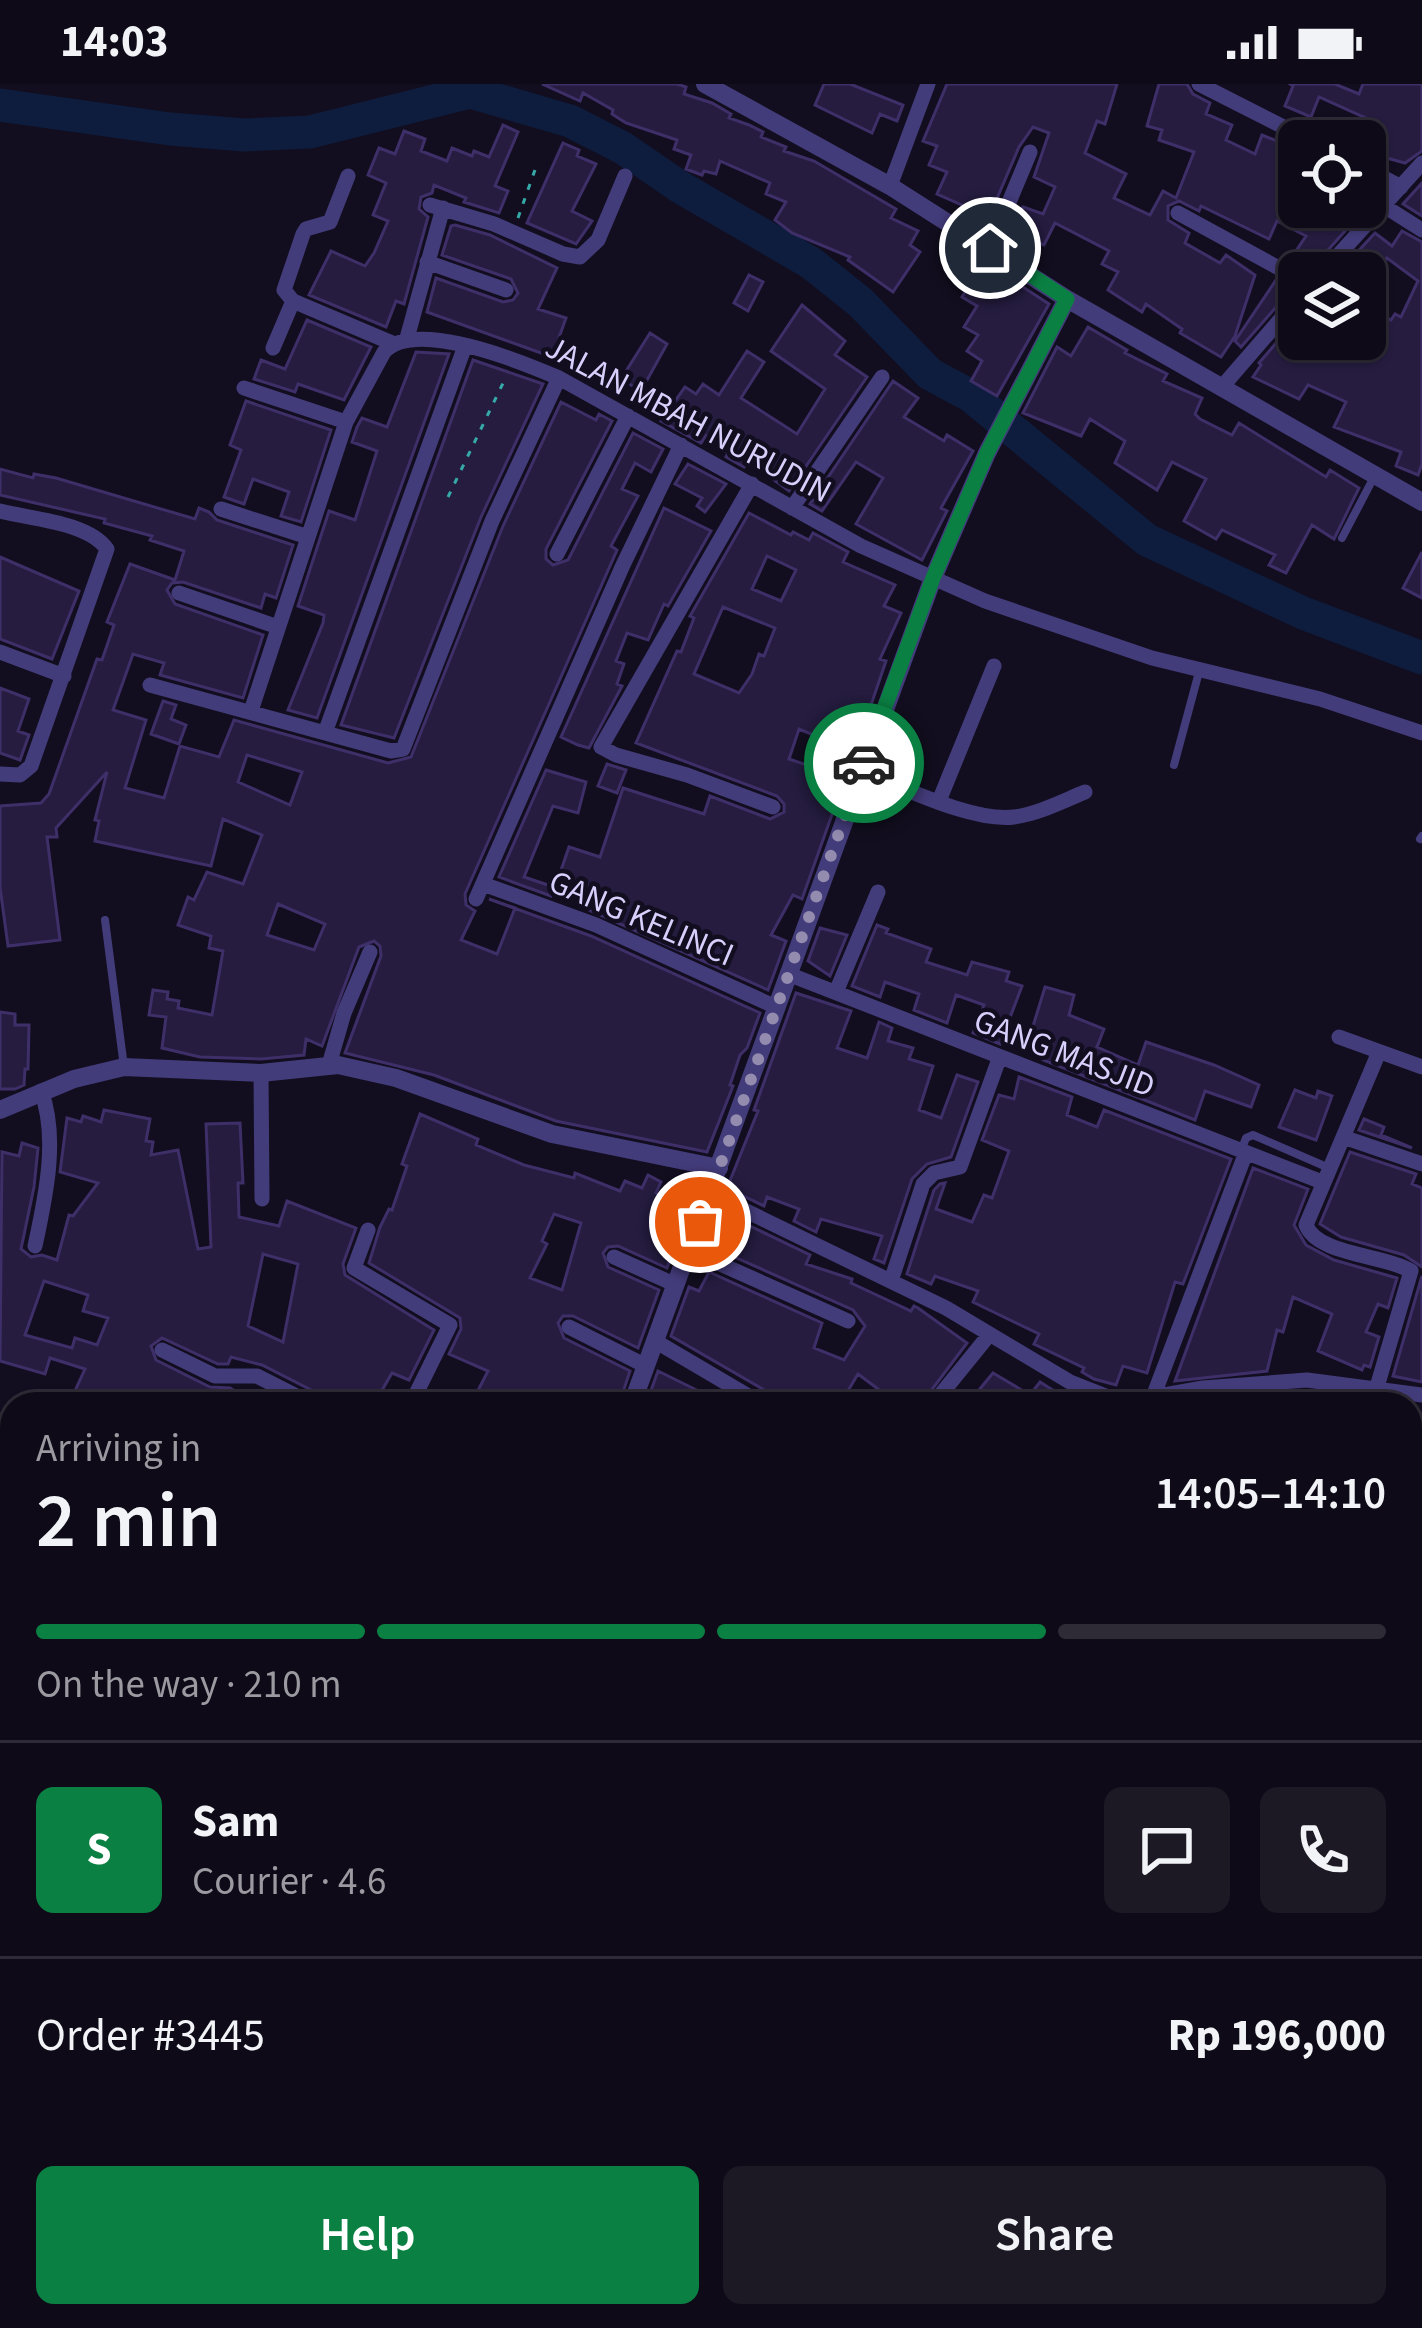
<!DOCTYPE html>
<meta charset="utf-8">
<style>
:root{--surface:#0e0a17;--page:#1c1824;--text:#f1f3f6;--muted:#9b9aa1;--line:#2e2b36;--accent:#0b8043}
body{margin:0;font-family:"Source Sans 3",sans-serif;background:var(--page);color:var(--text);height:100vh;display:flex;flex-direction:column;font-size:45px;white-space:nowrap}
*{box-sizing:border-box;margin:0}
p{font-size:39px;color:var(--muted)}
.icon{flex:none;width:66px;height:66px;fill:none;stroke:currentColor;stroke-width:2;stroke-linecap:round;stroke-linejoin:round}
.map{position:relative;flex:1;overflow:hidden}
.panel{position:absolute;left:0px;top:1308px;width:1422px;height:936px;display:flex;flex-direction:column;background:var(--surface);border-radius:36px 36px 0 0;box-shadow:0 3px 9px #0004,0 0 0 3px var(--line)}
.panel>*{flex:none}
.fabs{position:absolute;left:1278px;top:36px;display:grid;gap:24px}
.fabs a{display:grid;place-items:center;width:108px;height:108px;border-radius:18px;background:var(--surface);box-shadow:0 3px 9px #0004,0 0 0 3px var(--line);font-size:60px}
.pin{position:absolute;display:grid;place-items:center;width:102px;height:102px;color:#fff;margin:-51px;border:6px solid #fff;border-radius:50%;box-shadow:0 3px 12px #0007}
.courier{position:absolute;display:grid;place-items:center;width:120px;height:120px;margin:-60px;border:9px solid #0b8043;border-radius:50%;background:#fff;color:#222;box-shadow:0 3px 15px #0007}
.summary em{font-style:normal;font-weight:600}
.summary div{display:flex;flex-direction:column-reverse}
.summary{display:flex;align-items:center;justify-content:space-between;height:204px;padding:0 36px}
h1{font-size:78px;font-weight:600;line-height:90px}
.bar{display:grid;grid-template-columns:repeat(4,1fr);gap:18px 12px;align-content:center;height:144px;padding:0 36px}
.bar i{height:15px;border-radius:9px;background:var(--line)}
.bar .selected{background:var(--accent)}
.bar p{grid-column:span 4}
.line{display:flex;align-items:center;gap:30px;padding:0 36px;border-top:3px solid var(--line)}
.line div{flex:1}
.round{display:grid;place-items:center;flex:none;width:126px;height:126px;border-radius:18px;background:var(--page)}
.button{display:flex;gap:24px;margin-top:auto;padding:24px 36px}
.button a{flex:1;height:138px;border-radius:18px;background:var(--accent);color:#fff;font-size:48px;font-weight:600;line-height:138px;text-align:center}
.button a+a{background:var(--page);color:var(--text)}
.status{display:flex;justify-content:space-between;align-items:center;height:84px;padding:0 60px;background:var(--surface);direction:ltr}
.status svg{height:33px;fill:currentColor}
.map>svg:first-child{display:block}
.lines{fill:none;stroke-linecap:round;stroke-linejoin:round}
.river{stroke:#0e1d3e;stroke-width:33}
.building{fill:#251c3f;stroke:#3e2f69;stroke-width:3;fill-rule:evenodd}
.path{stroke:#36a9a9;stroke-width:3;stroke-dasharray:6 9;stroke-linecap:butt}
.service{stroke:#433c7b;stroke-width:8}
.minor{stroke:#433c7b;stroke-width:15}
.tertiary{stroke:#433c7b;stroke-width:18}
.done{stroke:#938caf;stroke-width:12;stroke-dasharray:0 21.6}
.route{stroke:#0b8043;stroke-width:15}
.labels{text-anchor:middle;stroke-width:9;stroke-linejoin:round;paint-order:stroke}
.street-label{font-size:33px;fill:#d8d0fc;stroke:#120e1f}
</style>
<div class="status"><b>14:03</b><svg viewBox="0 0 49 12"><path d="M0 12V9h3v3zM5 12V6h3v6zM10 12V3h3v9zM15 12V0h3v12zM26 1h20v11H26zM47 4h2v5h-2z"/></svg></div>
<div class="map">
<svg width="1422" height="2244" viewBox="0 0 1422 2244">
<rect width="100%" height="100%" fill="#120e1f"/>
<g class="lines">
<!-- river -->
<path class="river" d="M0,21L170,45L245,51L310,48L470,8L570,37L623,64L680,103L811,179L860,218L930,290L971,312L1147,456L1303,529L1422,574"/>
</g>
<!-- building -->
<path class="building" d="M542,0H677L686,3L684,10L712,19L731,30L729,34L749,41L763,48L761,53L786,63L784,67L814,77L896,125L891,134L918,147L910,161L920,168L893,208L848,176L850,173L792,149L775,136L786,118L766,110L770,99L720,77L716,90L704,87L702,91L686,85L691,71L674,65L677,56L626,39L612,30L613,26L583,9L580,17Z
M824,0H850L903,21L897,37L880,30L872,49L815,21Z
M947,0H1117L1105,40L1097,37L1085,69L1126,90L1114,114L1150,131L1163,107L1176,114L1194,68L1159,56L1162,46L1147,42L1159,0H1187L1193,10L1210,19L1206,30L1232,41L1226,56L1255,70L1262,51L1299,66V123H1365V98L1380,106L1379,109L1312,184L1299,175V181L1290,176L1306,152L1277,137L1269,155L1201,122L1199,127L1179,117L1168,122V136L1189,149L1185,159L1220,179L1226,171L1255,191L1235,252L1221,273L1180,249L1182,245L1146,220L1142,228L1108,206L1118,188L1102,180L1109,167L1055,139L1044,161L1013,150L1023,123L1043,130L1055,103L1034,93L1049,49L1033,43L1019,63L989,133L937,110L947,88L929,81L937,62L923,57Z
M1290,0H1335L1359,10L1363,0H1422V67L1405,79L1365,68L1370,36L1319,13L1311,33L1285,22L1293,2Z
M503,41L518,48L495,102L508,107L499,129L464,118L466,114L434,101L432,109L421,113L419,125L428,133L404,220L396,217L386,243L309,211L331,167L365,182L374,169L388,137L373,131L386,99L368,91L379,64L395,70L404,47L425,55L421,67L447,77L452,64L472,72L474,67L489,73Z
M563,59L579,66L577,72L596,80L572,127L592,137L576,160L527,139Z
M1422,99V132L1403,120Z
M455,141L490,151L557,184L538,225L566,234L552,273L427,228L436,194L503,218L513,216L518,209L511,195L442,171L451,142Z
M1402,147L1422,158V380L1418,391L1396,382L1401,368L1334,343L1346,318L1308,301L1299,315L1253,293L1261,281L1259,279L1283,251L1288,255L1299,244V255H1365V222L1391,236L1395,230L1401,233L1418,197L1387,174L1375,189H1338L1375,149L1392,162Z
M986,179L1049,220L997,312L971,297L982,277L967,267L978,251L964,243L977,222L962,213L973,195L976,198Z
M749,191L763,198L748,227L734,219Z
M1276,196L1292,205L1241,263L1235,257Z
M802,221L845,257L835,271L867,293L789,407L748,377L744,383L726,373L728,369L706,352L701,359L661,337L685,303L696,310L703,300L719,311L747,267L764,278L741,314L797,350L825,305L771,267Z
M307,236L371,263L344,316L298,300L295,308L254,295L261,276L285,285Z
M1088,243L1127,266L1125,269L1167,290L1163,297L1202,314L1195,330L1200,335L1232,351L1239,339L1326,393L1330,386L1359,404L1334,455L1312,441L1286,489L1269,481L1275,471L1222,446L1216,455L1184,437L1206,395L1172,378L1157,406L1115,379L1125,357L1090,335L1081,352L1023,329L1057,263L1071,272Z
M650,249L667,260L641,307L621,295Z
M416,268L449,270L317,634L288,626L323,539L324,531L298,522L329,427L355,436L377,367L352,358L357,343L362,334L387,343Z
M473,276L543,300L481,433L394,654L341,641Z
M893,297L918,314L904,333L944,357L947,351L973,367L941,424L947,427L922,476L856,440L883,394L856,378L822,427L810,420Z
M246,317L331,346L301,438L281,432L289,408L253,395L244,420L224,413L241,366L230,361Z
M561,318L596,336L599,330L612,337L546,465V475L553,481L568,476L633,349L663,365L651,388L635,379L622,405L638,412L611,462L617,466L465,810L466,821L475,827L461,856L497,870L515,824L489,815L591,852L760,929L747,964L740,971L730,1001L733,1002L707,1068L556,1037L434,991L345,969L381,872L380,862L374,857L359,863L322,962L306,955L304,971L261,975L200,973L162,964L166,933L149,931L153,906L168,908L167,915L179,917L178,924L212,931L223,867L209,864L211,852L178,841L188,813L194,816L207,788L243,800L262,751L223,735L211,782L95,757L99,737L95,736L107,688L56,744L57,753H47L60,856L8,862L0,803V722L41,719L49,710L97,575L102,576L114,541L107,538L130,480L175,496L184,467L150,456L152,452L104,439L105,435L0,411V385L33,394L34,390L56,394L195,435L199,424L209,428L217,436L293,461L276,514L265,510L261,524L183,498L172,499L167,506L175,520L263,551L243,614L160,591L164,579L133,570L113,626L146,636L125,704L164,714L180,662L219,673L234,636L388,679L411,673L503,442ZM247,671L302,688L290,721L238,698ZM278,820L325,840L314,866L267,851Z
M688,380L726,400L705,428L697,422L702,414L675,400Z
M664,424L711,447L668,522L664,520L648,556L627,549L616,577L624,580L617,600L622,602L589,664L578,661L561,653Z
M749,429L791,451L793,448L809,456L813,449L848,468L843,478L895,501L884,522L901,529L880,575L886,577L855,668L799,645L789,675L845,694L802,815L793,811L771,851L786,857L768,906L580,822L589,802L559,792L569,763L600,773L623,704L704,730L710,712L770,735L784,728V720L777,712L636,659L677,567L681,568L694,534L690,532ZM767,472L796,486L781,517L752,505ZM723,523L775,544L764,572L759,570L752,590L739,609L694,590Z
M1422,468V514L1403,504Z
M0,473L79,507L52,575L0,555Z
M0,604L29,615L18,647L29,651L20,676L0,669Z
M163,617L176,621L171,635L186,641L179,660L151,650Z
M607,680L626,686L617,709L598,702Z
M546,686L586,698L578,729L553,722L524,793L554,803L551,812L499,793Z
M877,841L888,845L886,849L931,865L926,878L967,891L972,878L1009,888L1006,897L1022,902L1000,960L973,949L984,921L956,911L947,939L914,926L919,910L885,898L880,913L852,902Z
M820,844L847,851L830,892L808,877Z
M1045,903L1074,911L1069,931L1104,945L1097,963L1138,981L1146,958L1214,981L1259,1001L1251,1023L1205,1007L1195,1036L1043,976L1049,958L1030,952Z
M796,909L851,927L837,964L867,974L879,938L892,944L888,957L913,964L909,975L933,982L919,1026L941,1034L957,991L978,998L951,1073L927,1080L912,1095L884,1179L874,1175L882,1152L821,1135L816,1148L794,1137L799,1125L767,1113L764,1122L727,1104L758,1027L754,1026Z
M0,928L15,930V941H29L28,985H25L24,1001L15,1005H0Z
M1019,993L1072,1013L1067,1031L1097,1043L1104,1026L1231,1075L1183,1200L1175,1198L1147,1289L1123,1282L1116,1301L1094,1295L1082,1288L1084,1284L1034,1260L1039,1250L973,1218L978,1207L935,1192L931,1200L907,1190L934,1106L940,1100L945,1099L944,1102L936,1125L972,1138L984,1111L992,1114L1009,1067L982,1056L999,1011L1014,1015Z
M1295,1006L1316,1014L1318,1007L1332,1012L1316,1056L1279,1043Z
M104,1026L150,1035L146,1057L153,1058L151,1071L178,1066L198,1165L211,1163L206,1040L240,1039L243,1099H238L239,1133L279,1142L287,1117L356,1144L343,1180L345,1191L434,1246L409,1296L392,1289L374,1320H329L317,1309L262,1281L231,1273L228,1280H218L162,1254L151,1262L156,1276L210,1303L230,1304L256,1320H69L85,1285L50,1274L45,1290L0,1277L2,1068L19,1072L22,1059L38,1064L34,1103L21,1165L31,1173L42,1171L57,1176L69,1131L73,1132L98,1099L60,1088L67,1034L81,1038L83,1032L101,1038ZM263,1170L298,1180L283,1258L248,1242ZM44,1197L88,1211L83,1227L108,1234L97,1261L75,1254L72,1264L25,1251Z
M420,1030L478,1055L476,1061L524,1081L574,1094L575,1089L620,1107L625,1097L642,1104L648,1091L661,1098L656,1109L690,1121L667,1184L618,1162L608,1163L603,1169L608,1183L659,1206L638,1264L573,1232H563L558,1239L564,1254L630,1287L619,1320H471L488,1287L449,1270L461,1245L460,1234L369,1179L380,1143L389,1125L392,1126L407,1082L402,1080ZM554,1130L581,1139L562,1206L530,1194L547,1160L542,1157Z
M1364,1035L1384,1043L1381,1051L1412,1064L1359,1046Z
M1350,1068L1416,1090L1412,1100L1422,1104V1183L1404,1171L1341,1153L1320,1140Z
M1253,1084L1308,1105L1294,1141L1306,1161L1334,1176L1397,1194L1388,1224L1378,1220L1366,1248L1379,1253L1370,1283L1364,1281L1362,1286L1318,1267L1332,1230L1293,1213L1283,1248L1277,1246L1267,1287L1175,1297Z
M717,1126L810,1171L806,1180L852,1195L851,1199L911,1227L914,1222L918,1224L967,1259L921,1320H898L858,1290L840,1320H774L773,1311L671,1252L689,1203L699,1207L709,1188L822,1239L814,1264L844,1276L865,1242L853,1226L721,1167L733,1146L713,1136Z
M1422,1192V1298L1393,1292Z
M658,1287L725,1320H646Z
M993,1289L1030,1311L1040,1298L1075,1320H948L959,1307L970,1317Z
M1307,1308L1324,1310L1344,1320H1182Z"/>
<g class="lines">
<!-- path -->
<path class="path" d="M518,134L536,83
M448,413L506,293"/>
<!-- service -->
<path class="service" d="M1342,454L1374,393
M1174,681L1199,588
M1420,755L1422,752
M105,836L124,983
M1241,1067L1246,1054L1253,1051L1329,1084
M0,1945L12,1929"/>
<!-- minor -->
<path class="minor" d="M1199,0L1311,57
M1365,84L1401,103
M348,92L330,138L306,145L303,150L284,206L293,217L392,259
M890,102L928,0
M430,121L494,140L563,170L580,173L598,156L625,92
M1384,122L1422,146
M1178,129L1299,195
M990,164L1030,68
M427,178L506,206
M1322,189L1422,79
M407,254L443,124
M273,264L293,217
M244,304L346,338
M1221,304L1299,214
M752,400L601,663L616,671L687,691L773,723
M792,424L882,293
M221,425L308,453
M0,427C31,435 88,438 107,465L31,682L20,691L0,690
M557,470L628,332
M179,509L278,543
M0,568L64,592
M150,601L391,667L403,665L492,437L559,294
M251,627L346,338L384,268C415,234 522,278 559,294L861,462L985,517L1152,574L1320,615L1422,649
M326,646L465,262
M860,687C901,702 971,738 1014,733C1038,730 1063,717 1085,708
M939,717L994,582
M483,800L596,841L776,923
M476,815L623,481L681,361
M788,890L1322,1098
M836,908L878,808
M1339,953L1422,983
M329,981L344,929L370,868
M261,989L262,1115
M1343,1053L1422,1080
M711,1110L946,1224L1070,1298L1108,1313L1142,1315L1203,1304L1307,1296L1422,1311
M368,1146L354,1184L450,1241L411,1320
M35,1162C45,1115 59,1054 41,1007
M689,1166L848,1237
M614,1173L676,1201
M891,1197L923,1100L934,1089L960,1083L999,975
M569,1243L646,1282
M655,1257L762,1320
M162,1266L215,1292H257L312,1320
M1153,1313L1245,1071
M386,1320L392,1316L401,1320
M933,1320L989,1251
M1372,1320L1411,1187C1385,1171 1317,1171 1306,1141L1379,968
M1410,1630L1422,1633
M0,1774L12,1757
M1410,1778L1422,1756
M1422,1910V1908
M1410,2024L1422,2030
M1410,2050L1422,2056
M1410,2193L1422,2199
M601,2232L628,2244
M662,2232L691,2244
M1269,2232L1293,2244
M715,2244L720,2232
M843,2244L852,2232
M873,2244L883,2232
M1031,2244L1039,2232"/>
<!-- tertiary -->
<path class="tertiary" d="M705,0L890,102L1067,215L1422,418
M0,1026L74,995L124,983L261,989L338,981L396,994L552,1050L719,1084
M632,1320L933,494L987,369L1067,215
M55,2244L64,2232"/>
</g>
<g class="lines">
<!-- done -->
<path class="done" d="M700,1138L864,679"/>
<!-- route -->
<path class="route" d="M864,679L933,494L987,369L1067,215L990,164"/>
</g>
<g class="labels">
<!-- street labels -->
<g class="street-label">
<text transform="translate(689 334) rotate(28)" y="12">JALAN MBAH NURUDIN</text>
<text transform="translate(642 833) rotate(23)" y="12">GANG KELINCI</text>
<text transform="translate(1065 968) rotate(21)" y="12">GANG MASJID</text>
</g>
</g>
</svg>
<div class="fabs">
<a><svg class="icon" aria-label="locate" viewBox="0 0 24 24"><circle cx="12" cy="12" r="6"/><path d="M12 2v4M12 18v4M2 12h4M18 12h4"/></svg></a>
<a><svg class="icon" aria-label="layers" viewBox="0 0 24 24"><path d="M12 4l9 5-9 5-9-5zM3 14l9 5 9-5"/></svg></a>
</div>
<div class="pin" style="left:700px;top:1138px;background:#ea580c"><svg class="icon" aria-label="bag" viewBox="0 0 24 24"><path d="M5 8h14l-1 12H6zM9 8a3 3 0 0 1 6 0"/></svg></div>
<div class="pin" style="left:990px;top:164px;background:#1f2937"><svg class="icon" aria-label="home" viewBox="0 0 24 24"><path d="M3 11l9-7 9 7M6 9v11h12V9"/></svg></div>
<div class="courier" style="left:864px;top:679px"><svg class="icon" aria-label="car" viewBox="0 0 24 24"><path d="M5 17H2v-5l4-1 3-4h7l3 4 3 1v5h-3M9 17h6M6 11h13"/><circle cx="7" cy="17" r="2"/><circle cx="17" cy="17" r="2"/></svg></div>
<section class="panel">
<div class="summary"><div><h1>2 min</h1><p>Arriving in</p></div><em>14:05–14:10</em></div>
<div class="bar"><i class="selected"></i><i class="selected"></i><i class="selected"></i><i></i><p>On the way · 210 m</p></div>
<div class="line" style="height:216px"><b class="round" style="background:var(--accent);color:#fff">S</b><div><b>Sam</b><p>Courier · 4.6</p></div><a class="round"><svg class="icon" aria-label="chat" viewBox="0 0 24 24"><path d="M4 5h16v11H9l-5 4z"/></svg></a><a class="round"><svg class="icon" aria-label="phone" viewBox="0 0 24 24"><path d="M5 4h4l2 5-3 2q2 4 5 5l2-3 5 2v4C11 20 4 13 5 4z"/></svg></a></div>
<div class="line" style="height:156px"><div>Order #3445</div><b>Rp 196,000</b></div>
<div class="button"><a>Help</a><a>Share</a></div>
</section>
</div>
